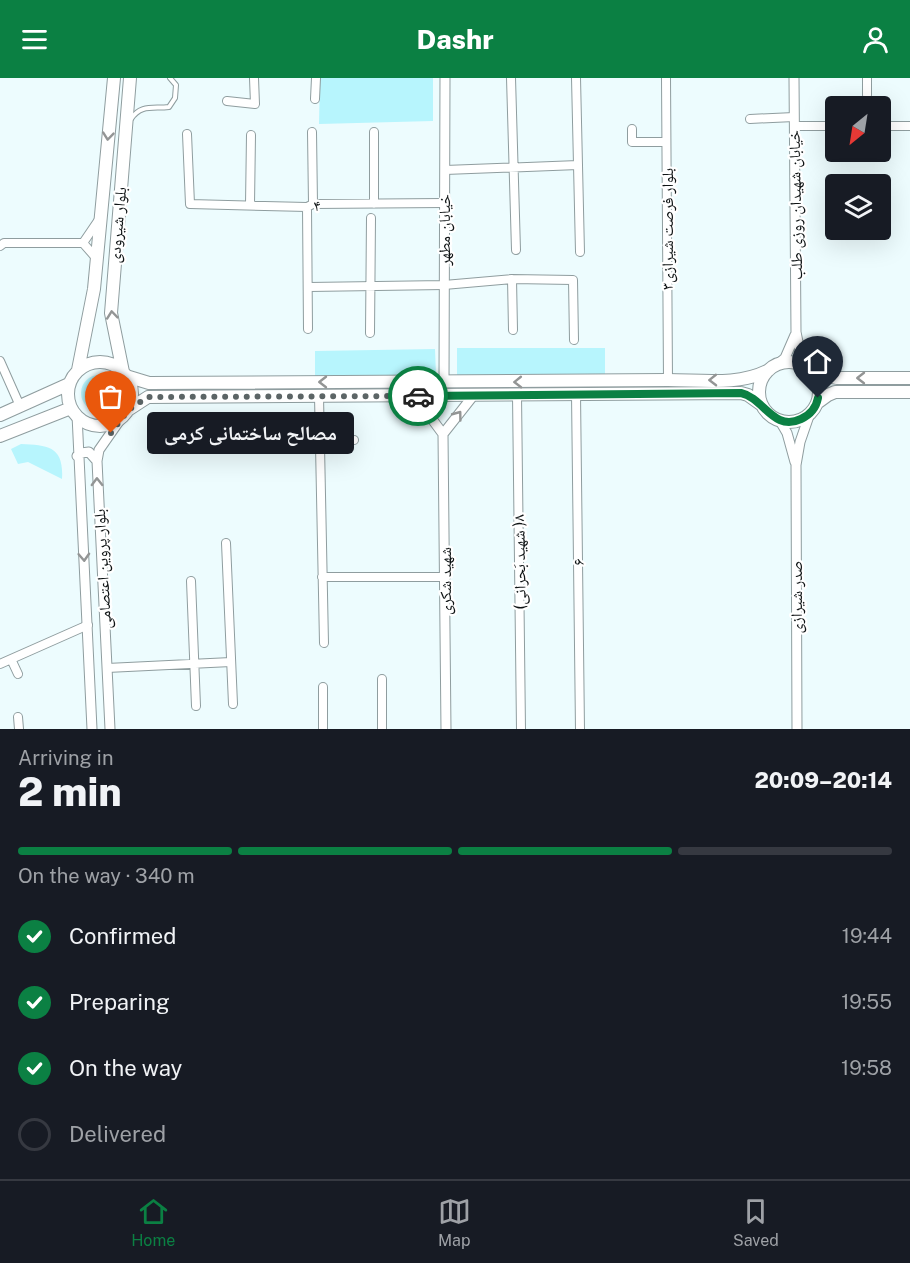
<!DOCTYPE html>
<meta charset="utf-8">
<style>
:root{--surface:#171b24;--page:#242831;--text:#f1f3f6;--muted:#9ea1a6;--line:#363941;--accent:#0b8043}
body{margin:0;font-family:"Public Sans","Noto Naskh Arabic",sans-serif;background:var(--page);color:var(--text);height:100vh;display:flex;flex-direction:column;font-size:22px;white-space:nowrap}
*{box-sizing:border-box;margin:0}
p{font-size:20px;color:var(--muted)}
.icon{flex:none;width:33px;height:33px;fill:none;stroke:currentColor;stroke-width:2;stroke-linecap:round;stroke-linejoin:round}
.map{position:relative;height:651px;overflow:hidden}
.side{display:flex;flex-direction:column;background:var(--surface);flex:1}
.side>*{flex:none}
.needle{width:39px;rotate:210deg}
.tools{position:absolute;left:825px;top:18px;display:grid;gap:12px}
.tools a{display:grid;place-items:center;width:66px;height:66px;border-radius:6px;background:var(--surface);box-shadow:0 6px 24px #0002;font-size:30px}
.pin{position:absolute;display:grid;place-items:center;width:51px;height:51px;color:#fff;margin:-62px -26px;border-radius:50% 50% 50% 0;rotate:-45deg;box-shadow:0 0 6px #0007}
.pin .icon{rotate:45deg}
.courier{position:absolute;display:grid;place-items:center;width:60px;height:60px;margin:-30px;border:4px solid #0b8043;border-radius:50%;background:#fff;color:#222;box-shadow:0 2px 8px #0007}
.bubble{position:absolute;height:42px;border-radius:6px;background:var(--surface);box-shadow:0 6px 24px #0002;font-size:20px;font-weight:800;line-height:42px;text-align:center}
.head em{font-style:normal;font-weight:800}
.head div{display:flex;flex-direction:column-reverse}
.head{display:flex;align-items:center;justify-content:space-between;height:102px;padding:0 18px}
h1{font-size:39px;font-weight:800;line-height:45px}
.bar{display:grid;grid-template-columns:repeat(4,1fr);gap:9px 6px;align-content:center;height:72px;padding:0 18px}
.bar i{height:8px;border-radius:4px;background:var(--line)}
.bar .selected{background:var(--accent)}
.bar p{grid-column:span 4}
ol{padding:0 18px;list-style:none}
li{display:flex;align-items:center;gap:18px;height:66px}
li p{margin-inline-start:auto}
li .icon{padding:6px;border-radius:50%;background:var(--accent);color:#fff;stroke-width:4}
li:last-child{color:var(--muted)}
li i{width:33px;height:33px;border:3px solid var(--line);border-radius:50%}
header{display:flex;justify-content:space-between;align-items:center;height:78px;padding:0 18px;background:var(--accent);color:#fff;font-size:27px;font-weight:800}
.menu{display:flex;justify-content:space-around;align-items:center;height:84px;border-top:2px solid var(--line);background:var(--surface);font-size:16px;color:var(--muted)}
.menu a{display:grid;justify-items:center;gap:3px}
.menu .selected{color:var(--accent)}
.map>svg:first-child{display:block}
.green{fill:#b7f5fd}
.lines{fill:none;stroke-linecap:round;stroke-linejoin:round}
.service-casing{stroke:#8f9d9f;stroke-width:6}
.minor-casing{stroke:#8f9d9f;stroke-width:10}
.tertiary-casing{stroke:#8f9d9f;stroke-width:11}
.primary-casing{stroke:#8f9d9f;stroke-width:14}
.service{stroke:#fff;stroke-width:4}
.minor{stroke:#fff;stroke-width:8}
.tertiary{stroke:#fff;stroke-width:9}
.primary{stroke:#fff;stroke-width:12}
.oneway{stroke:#939595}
.done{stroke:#5c6566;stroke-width:6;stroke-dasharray:0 10.8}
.route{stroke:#0b8043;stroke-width:8}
.labels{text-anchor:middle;stroke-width:4.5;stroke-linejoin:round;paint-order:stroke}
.street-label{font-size:16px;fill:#0e1314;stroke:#fff}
</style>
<header><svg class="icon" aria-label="menu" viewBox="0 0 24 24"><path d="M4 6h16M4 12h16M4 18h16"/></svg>Dashr<svg class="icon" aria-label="person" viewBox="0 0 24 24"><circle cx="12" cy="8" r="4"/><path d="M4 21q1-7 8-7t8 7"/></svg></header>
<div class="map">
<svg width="910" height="651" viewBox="0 0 910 651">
<rect width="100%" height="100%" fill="#edfcfe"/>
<!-- green -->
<path class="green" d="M320,0H433V43L319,46Z
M457,270H605V300H457Z
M435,271L436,297L315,299V273Z
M81 315a18 18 0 1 1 36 0a18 18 0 1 1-36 0Z
M21,366C49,367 64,369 62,401L28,384L18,386L11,371Z"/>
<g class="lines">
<!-- service casing -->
<g class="service-casing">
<path id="service" d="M131,41C141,26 153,31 169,29L175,20L176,7L170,0"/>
</g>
<!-- minor casing -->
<g class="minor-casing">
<path id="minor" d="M511,0L516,172
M576,0L580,174
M666,0L668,302
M867,17V0
M315,21L316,0
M227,23L255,26L254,0
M750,41L794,39
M794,48H836
M880,48H910
M632,51V64H666
M312,54L313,126
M374,54V126
M187,56L190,126L307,129L313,126L444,125
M445,92L578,87
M250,126L251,57
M307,129L308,251
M0,168L4,165H83
M97,181L83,165L100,140
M512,201L513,252
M309,209L444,207L512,201L573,202L574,262
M370,255L371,140
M0,283L20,328
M576,316L580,651
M517,317L521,651
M319,318L324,565
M320,364L354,362
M226,465L233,626
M322,499H446
M191,503L196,628
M11,581L18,596
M0,586L88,547
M107,590L231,584
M382,601V651
M323,609V651
M18,639L19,651"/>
</g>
<!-- tertiary casing -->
<g class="tertiary-casing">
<path id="tertiary" d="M794,0L796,254L799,269L809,292
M778,286L785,280L795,257
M444,304L445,0
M415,318L443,356
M77,337L92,651
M780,343L787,355L795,384
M443,356L446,651
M443,356L473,318
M77,378L81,375L89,374L97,383
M110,651L97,383L99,372L122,339
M797,651L796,387L800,364L810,335"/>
</g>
<!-- primary casing -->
<g class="primary-casing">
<path id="primary" d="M759 314a30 30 0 1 1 60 0a30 30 0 1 1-60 0Z
M68 316a32 32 0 1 1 64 0a32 32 0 1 1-64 0Z
M78,292L94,211L114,0
M123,294L111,235L130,0
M812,295L837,300H910
M126,298L149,305L668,302C702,302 739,308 769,292
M817,325L828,317L835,314H910
M128,332L148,319L741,315L748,317L762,327
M0,337L69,306
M0,358L71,330"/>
</g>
<!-- service -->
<use href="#service" class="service"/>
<!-- minor -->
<use href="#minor" class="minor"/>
<!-- tertiary -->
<use href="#tertiary" class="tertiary"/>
<!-- primary -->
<use href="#primary" class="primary"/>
</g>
<!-- one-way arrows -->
<defs><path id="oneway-chevron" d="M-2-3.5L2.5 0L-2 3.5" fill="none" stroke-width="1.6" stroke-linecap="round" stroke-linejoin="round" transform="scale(1.5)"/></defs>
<g class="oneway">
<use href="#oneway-chevron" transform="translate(108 58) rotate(96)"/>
<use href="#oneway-chevron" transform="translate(112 237) rotate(-96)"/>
<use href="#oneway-chevron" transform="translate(861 300) rotate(180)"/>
<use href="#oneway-chevron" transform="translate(713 302) rotate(179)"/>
<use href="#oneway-chevron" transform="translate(323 304) rotate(180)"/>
<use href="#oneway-chevron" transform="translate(518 304) rotate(179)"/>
<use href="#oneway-chevron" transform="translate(458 337) rotate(-53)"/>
<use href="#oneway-chevron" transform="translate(97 404) rotate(-91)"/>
<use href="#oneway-chevron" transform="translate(84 479) rotate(87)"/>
</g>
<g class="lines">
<!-- done -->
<path class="done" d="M111,355L128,332L148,319L418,318"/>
<!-- route -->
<path class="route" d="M418,318L741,315C764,320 773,354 801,341C810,337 816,330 818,320"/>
</g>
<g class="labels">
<!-- street labels -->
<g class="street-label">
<text transform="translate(317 127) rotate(-7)" y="6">۴</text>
<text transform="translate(795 127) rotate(-91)" y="6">خیابان شهیدان روزی طلب</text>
<text transform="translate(117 147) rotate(-85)" y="6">بلوار شیرودی</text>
<text transform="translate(667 151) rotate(-90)" y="6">۳بلوار فرصت شیرازی</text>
<text transform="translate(444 152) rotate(-90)" y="6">خیابان مطهر</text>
<text transform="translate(519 484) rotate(-91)" y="6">(شهید بَحرانی )۸</text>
<text transform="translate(578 484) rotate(-91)" y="6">۶</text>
<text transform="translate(102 491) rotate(-93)" y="6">بلوار پروین اعتصامی</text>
<text transform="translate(445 503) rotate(-90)" y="6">شهید شکری</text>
<text transform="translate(796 519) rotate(-90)" y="6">صدر شیرازی</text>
</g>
</g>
</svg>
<div class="tools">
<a><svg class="needle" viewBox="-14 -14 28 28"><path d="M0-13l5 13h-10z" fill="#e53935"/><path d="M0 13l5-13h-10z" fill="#9ea1a6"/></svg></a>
<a><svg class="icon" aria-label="layers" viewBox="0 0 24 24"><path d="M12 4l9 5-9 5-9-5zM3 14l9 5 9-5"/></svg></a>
</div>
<div class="pin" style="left:111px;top:355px;background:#ea580c"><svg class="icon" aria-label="bag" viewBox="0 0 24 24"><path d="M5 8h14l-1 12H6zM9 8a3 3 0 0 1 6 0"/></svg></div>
<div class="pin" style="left:818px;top:320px;background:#1f2937"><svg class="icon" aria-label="home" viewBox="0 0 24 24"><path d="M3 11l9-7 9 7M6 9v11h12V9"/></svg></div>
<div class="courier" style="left:418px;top:318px"><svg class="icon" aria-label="car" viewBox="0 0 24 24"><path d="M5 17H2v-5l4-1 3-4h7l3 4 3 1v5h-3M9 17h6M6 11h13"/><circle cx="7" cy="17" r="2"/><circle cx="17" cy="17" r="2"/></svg></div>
<div class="bubble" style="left:147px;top:334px;width:207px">مصالح ساختمانی کرمی</div>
</div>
<section class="side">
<div class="head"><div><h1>2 min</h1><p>Arriving in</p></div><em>20:09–20:14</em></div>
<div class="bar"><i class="selected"></i><i class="selected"></i><i class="selected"></i><i></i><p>On the way · 340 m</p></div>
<ol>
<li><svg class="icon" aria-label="check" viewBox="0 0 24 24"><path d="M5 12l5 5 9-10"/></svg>Confirmed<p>19:44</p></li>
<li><svg class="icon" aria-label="check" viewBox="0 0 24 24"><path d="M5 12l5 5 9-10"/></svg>Preparing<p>19:55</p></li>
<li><svg class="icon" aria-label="check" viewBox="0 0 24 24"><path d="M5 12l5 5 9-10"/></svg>On the way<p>19:58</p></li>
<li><i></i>Delivered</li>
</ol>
</section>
<nav class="menu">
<a class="selected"><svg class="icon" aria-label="home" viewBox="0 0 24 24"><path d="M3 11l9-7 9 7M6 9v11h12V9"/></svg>Home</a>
<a><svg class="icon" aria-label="map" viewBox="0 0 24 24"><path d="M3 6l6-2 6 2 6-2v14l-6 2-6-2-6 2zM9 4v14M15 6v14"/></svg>Map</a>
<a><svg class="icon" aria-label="saved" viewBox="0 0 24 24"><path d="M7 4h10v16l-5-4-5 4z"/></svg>Saved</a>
</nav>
